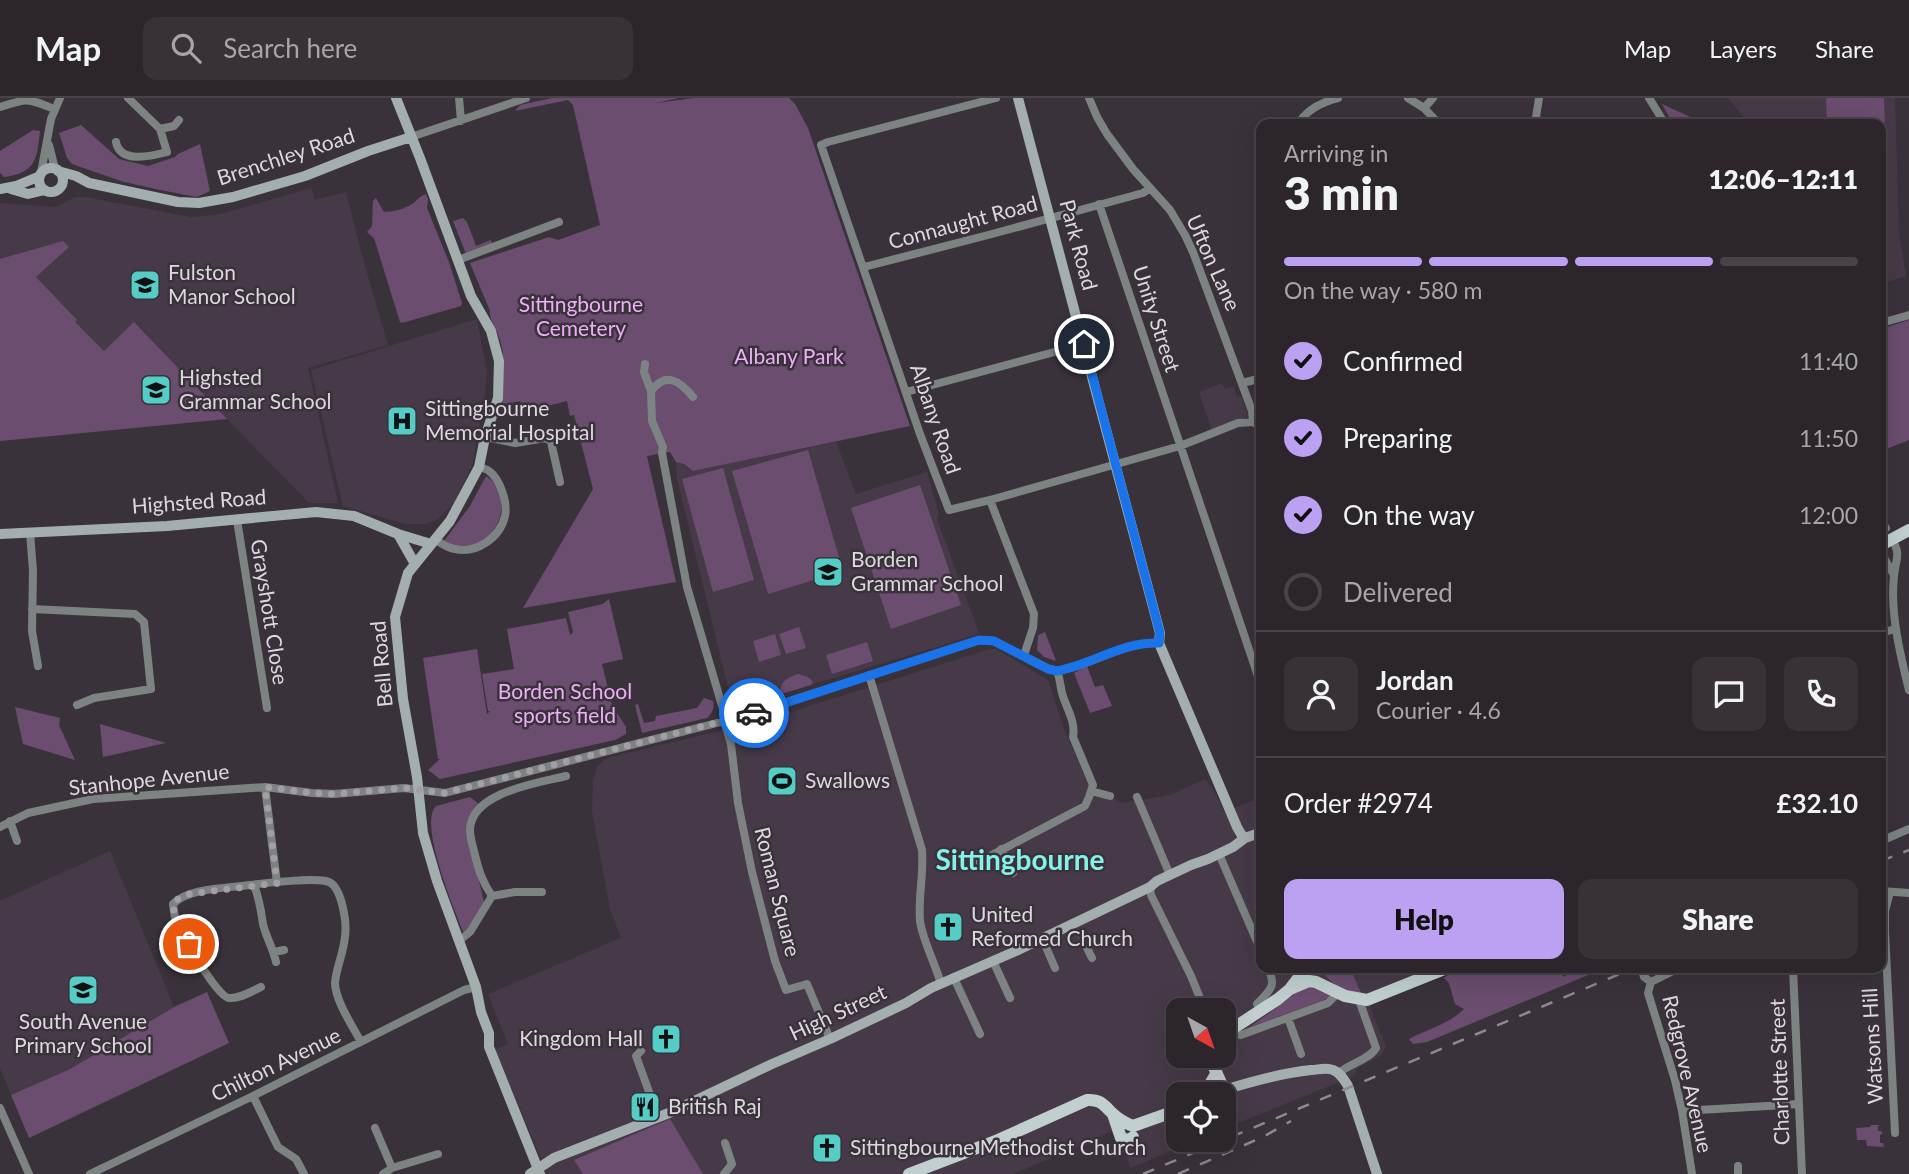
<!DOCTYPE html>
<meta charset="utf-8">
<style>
:root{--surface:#2c262c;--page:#383238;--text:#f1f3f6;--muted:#a6a5a9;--line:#484348;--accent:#bca0f2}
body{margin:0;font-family:Lato,sans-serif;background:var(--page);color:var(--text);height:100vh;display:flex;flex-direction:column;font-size:26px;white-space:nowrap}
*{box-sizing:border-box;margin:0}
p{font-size:23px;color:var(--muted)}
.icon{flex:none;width:38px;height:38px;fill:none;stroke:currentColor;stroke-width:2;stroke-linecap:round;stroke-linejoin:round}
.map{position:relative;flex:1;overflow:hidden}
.sheet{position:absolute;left:1256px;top:21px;width:630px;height:854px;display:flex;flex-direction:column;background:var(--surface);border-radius:14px;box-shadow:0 7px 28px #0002,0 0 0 2px var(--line)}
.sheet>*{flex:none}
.needle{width:46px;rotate:140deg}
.controls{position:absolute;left:1166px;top:900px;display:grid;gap:14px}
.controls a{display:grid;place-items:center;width:70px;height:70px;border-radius:14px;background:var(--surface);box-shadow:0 7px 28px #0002,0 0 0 2px var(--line);font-size:35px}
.pin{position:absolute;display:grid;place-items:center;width:60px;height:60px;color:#fff;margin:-30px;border:4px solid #fff;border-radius:50%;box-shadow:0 2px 7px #0007}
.courier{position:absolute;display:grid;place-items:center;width:70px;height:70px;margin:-35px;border:5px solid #1a73e8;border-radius:50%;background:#fff;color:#222;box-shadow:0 2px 9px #0007}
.summary em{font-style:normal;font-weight:800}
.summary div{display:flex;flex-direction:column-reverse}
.summary{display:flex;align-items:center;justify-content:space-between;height:119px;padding:0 28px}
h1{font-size:46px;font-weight:800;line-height:52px}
.bar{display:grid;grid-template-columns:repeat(4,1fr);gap:10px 7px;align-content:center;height:84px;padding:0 28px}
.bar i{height:9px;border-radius:5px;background:var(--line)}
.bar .selected{background:var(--accent)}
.bar p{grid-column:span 4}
.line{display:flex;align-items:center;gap:18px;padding:0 28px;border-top:2px solid var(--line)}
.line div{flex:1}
.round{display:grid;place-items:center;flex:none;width:74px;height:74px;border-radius:14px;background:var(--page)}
ol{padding:0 28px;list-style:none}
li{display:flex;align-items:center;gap:21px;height:77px}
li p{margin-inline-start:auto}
li .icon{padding:7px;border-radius:50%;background:var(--accent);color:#111;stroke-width:4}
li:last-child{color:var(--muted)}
li i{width:38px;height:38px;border:4px solid var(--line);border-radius:50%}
.button{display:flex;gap:14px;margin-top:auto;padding:14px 28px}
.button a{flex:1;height:80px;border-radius:14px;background:var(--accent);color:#111;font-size:28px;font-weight:800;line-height:80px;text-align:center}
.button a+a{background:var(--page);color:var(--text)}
header{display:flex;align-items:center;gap:42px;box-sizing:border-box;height:98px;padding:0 35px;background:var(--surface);border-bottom:2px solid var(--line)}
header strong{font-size:33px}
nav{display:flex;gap:38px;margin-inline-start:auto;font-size:24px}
.search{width:490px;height:63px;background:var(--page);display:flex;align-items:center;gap:18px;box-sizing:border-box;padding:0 24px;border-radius:14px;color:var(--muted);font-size:26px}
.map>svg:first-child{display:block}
.built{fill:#473a48;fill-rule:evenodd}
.green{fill:#6b4d6f}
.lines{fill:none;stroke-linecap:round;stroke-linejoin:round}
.street-tunnel{stroke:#524b53;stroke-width:8;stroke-dasharray:8 4;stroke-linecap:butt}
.street{stroke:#7c8382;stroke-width:8}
.secondary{stroke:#a3afae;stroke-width:10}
.primary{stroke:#c1d0cf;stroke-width:12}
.rail{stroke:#8e888f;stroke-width:2.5;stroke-dasharray:12 12;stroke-linecap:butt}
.done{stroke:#a49ea5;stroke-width:7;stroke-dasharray:0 12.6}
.route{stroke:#1a73e8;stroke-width:9}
.labels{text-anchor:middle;stroke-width:5;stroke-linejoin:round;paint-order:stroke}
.street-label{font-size:21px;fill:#ddd8de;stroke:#3a323b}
.poi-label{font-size:21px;fill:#ddd8de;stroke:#3a323b;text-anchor:start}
.park-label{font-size:21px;fill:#eeaff8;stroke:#3a323b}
.district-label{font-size:28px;font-weight:bold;fill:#86f1eb;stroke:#3a323b}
</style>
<header>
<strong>Map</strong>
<div class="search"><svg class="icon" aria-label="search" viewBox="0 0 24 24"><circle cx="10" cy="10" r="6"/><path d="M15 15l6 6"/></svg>Search here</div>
<nav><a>Map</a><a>Layers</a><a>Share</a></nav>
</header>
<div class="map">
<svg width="1909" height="1076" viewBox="0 0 1909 1076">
<rect width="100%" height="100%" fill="#3a323b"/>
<!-- built -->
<path class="built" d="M1728,0H1895L1899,135L1906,178L1881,186V26H1749Z
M311,90L315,102L346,94L363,161L388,247L308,270L338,405H309L227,321L0,343V105L56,109L75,99H85L191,119L221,116Z
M477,221L487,275L484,306L472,368L454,405L438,421L426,426H406L343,408L311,272Z
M1220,286L1223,287L1225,291L1234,289L1237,299L1241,298L1249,318L1212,333L1199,294Z
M836,344L856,396L927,374L939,416L937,421L979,535L943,547L733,610L677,381L676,364L684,366L693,373Z
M990,551H996L1048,582L1064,631L1089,688L1122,705L1170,697L1205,681L1215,695L1224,714L1262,699V870H1450L1369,906L1386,949L1381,957L1358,970L1354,978L1223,1031V996H1178V1041H1199L1131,1070L1114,1032L1014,1076H540L546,1072L495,952L508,946L488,896L621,840L610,811L592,713L593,682L597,669L604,662L611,659L765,622ZM1178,912H1223V957H1178Z
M110,753L174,909L70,971L11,997L0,970V803Z"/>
<!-- green -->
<path class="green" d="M552,0H679L656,5L694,0H789L795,6L808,30L910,328L693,373L684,366L676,364L670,354L647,358L676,484L523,510L593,391L574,317L570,318L567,303L524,314L520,303L505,306L494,302C501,277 508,265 499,239C496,230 489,222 490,213L470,165L549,139L558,142L600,127L573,7L568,2L515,13L520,7Z
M1826,0H1884L1886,63H1881V26H1827Z
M1662,6L1697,22L1700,26H1673Z
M81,27L119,61L148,68L175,59L178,56L200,46L210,93L197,99L160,92L124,84L72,66L67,60L59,35Z
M33,32L40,33C37,61 36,75 4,79L0,75V53Z
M426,96L428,101L427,110L449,164L462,205L461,208L402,225L400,224L374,140L367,134L372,128L373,103L376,100L384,114C392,114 405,111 412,106C417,103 419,98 426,96Z
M463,120L467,124L476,148L491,142L492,146L466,156L453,123Z
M63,143L69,149L36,179L77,222L75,224L104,253L134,224L227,321L0,343V161Z
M1909,222V342L1881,353V231Z
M808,352L843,473L768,496L732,373Z
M723,370L754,482L713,494L682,381Z
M486,378C509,392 504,426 486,441C481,445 476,446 470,448C466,449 464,450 460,449C454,448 449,445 444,443L470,408Z
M920,387L961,507L891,531L851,410Z
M609,501L623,561L602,566L612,607L626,629V636L615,642L440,681L428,672L440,661H438L423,560L477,551L487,616L490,613H488L482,576L514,571L507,531L566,520L570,537L573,534L568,514L603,506Z
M799,529L806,550L786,556L779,536Z
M1045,534L1056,563L1044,559L1037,552L1038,537Z
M775,536L781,557L759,564L753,543Z
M867,544L873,563L832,576L826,557Z
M1087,568L1095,589L1103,587L1112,608L1090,615L1074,575Z
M798,576C804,577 809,579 813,584L811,587L781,596C778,585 788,579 798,576Z
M704,600L713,603C715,610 712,615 707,620L642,635L635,607L638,606L644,625L655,623L656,618L697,610Z
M15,609L60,620L59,627L75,662L23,646Z
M100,626L166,645L103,659Z
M470,699L479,706L471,719L475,765L484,804L483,811L464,836C455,813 418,726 436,708Z
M1321,870H1350L1362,897C1346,894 1327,885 1321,870Z
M1457,870H1483L1486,872L1492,870H1557L1564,879C1579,869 1572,875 1587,874C1594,873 1598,870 1605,870L1427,944L1413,946L1409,941C1428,931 1449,926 1464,911L1455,906L1449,885L1444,880Z
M1312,886L1331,896L1329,900L1250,929L1275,911L1298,891Z
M207,894L229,945L29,1040L11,997L70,971L174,909Z
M670,1021L703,1076H583L574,1062Z
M1871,1027H1881L1878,1028V1033H1882V1036L1880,1037V1045H1883L1884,1049L1867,1048L1866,1042H1857L1856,1030L1870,1029Z"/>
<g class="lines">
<!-- street-tunnel -->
<path class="street-tunnel" d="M1079,833L1084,844
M652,1002L657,1012"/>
<!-- street -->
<path class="street" d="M128,0L160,31L174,28L179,22
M459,0L461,23
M996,0L828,44L821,47L920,336L949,412L990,402L1180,348L1238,325L1253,324L1262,330
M1089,0L1097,19L1107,36L1133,71L1170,112L1185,137L1193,154L1248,302L1252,313L1253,324
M1408,0L1424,10L1439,26
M1649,0L1665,26
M0,9C28,0 27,0 54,11
M1424,10L1433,0
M1298,26C1307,11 1322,4 1338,0
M1535,26L1539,0
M411,39L526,0
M116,44C120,66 152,58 167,54L160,31
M49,47L55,71
M41,75L51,21L60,0
M1099,106L1262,590
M458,162L559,124
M864,169L992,136L1143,95L1150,90
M1881,225L1909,217
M645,266L644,274L651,293L652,323L663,349L662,355L687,489L723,611L724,623L731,646L738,705L752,774L775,863L786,892L807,886L830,941
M1242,285L1262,280
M651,293C666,273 680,283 693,299
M906,294L1084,246
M485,339L515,345L546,340L551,344L560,384
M990,402L1034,516L1033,530L1024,557
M237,422L267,610
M1881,422L1886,430
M30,434L33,473L32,533L38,568
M435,442C442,445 447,450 455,451C476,456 500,440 505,418C508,405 500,381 489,373C487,371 482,370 479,369
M1892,442C1902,457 1895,462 1894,478C1890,515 1900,556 1909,592
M1881,455L1894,477
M32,511L135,516L144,524L151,591L94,600L77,607
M1881,535L1895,531
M869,577L922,752C924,776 918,799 920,823C922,840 936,868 941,886
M265,689L277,785
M1091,693L1110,698
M1137,699L1170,777
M10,723L17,743
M0,729L28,715L93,701L265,689L312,695L334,696L404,690L445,695L744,618L979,542L994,543L1049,571L1057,573C1091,568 1124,543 1159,545
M1881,743L1909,731
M1001,751L1013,775
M1219,756L1262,855
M975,766L1085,708L1089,699L1093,687L1073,639C1076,623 1066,610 1062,595C1060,587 1060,580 1057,573
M254,787C259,800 261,812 263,826C266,839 273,850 276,864
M1150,789L1151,797L1191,878L1204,910
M1881,793L1909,795
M1890,794L1885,813V833L1895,1035
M492,798L515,794H542
M1042,840L1055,870
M460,842L470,834L492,798C482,784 478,770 474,753C472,746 470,738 470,731C472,694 538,685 566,678
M1084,844L1092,860
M274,854L284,852
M993,863L1010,900
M1793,870L1802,1076
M1643,876L1644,879L1651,884L1679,870
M954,880L980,936
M1651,884L1648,895L1675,982L1682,1013L1692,1076
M261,889C252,893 240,901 229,900C217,899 182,837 176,823C174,817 174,812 173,806C187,790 228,790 250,787C265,785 318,779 329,784C342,790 347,825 345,838C344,854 336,870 335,885C335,902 353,929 361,944
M1257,906C1270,892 1277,889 1268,870
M1288,920L1301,956
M1241,937L1328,905L1338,895
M641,953L636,958L652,1002
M1339,975C1350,965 1369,962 1376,950L1359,902
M253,998L278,1049L296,1061L304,1076
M0,1010L29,1076
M1682,1013L1799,1006
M375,1030L392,1070
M90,1076L253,998L464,892L476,889
M383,1076L392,1070L438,1056
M724,1076L732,1066L725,1045
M1738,1076V1068"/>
<!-- secondary -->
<path class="secondary" d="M396,0L420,60L471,198L491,233L499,263L498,300L485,339L479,369L450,423L408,475L395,519L403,601L417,679L423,735L437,783L476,889L481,914L489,935V949L540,1076
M1018,0L1160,535L1159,545L1237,729L1241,736L1245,740
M39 82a12 12 0 1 1 24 0a12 12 0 1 1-24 0Z
M58,73L76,78L89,85L178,104L199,105L233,99L305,78L368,53L411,39
M0,91L16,88L40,78
M11,91L28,96L45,92
M0,436L167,428L316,414L354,418L398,436L431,446
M398,436L415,466
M1224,992C1253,983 1281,975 1311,972C1318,972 1326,969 1333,972C1341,975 1344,982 1348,988L1377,1076
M530,1076L554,1060L669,1015L772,966L830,941L906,905L931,890L1016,853L1150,789L1157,783L1191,767L1208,761L1233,749L1245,740L1262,734"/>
<!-- primary -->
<path class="primary" d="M1881,447L1909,432
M1290,891L1309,883L1316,884L1345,898L1367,902L1447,870
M1223,937L1278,901L1290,891L1306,870
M1210,957L1213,967L1224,992L1216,996
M1204,996L1216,976
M1113,1016L1121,1040L1129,1042L1133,1039
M1133,1028L1178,1012
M909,1076L998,1042L1087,1002C1100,1001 1104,1007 1112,1015C1118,1021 1125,1025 1133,1028"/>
<!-- rail -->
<path class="rail" d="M1881,763L1909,752
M1143,1076L1634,870
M1178,1076L1263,1039L1291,1023"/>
</g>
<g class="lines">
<!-- done -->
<path class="done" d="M189,846C181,833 174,822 173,806L178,801L189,796L277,785L265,689L312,695L334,696L404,690L445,695L754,615"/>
<!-- route -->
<path class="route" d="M754,615L979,542L994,543L1048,571L1057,573C1091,567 1124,543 1159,545L1160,535L1084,246"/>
</g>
<!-- icons -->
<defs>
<g id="school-square" transform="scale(1.575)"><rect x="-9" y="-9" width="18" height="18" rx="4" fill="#54cdc7" stroke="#3a323b"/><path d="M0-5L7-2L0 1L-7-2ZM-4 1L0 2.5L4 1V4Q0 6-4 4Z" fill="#111"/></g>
<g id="hospital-square" transform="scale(1.575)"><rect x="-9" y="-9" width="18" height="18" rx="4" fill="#54cdc7" stroke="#3a323b"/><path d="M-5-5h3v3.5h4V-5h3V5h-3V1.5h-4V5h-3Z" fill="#111"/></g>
<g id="stadium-square" transform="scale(1.575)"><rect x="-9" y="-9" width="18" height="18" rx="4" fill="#54cdc7" stroke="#3a323b"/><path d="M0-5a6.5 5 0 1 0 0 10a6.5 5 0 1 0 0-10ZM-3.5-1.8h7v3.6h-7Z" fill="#111"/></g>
<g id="church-square" transform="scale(1.575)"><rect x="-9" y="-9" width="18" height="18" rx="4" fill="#54cdc7" stroke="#3a323b"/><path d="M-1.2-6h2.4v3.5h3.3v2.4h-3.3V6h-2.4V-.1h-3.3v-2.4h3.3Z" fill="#111"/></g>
<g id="restaurant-square" transform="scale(1.575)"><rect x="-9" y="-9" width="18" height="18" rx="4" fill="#54cdc7" stroke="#3a323b"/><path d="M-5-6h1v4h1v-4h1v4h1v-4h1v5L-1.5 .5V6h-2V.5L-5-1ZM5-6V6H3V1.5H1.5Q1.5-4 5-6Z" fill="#111"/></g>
</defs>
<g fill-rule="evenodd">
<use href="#school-square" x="145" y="187"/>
<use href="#school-square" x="156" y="292"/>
<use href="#hospital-square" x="402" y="323"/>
<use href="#school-square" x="828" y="474"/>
<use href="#stadium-square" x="782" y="683"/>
<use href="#church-square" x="948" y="829"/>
<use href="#school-square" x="83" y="892"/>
<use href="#church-square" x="666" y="941"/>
<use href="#restaurant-square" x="645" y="1009"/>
<use href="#church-square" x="827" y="1050"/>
</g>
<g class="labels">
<!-- street labels -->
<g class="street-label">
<text transform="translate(286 59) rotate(-18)" y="7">Brenchley Road</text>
<text transform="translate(963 125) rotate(-15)" y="7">Connaught Road</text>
<text transform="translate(1078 147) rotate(75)" y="7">Park Road</text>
<text transform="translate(1213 165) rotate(66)" y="7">Ufton Lane</text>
<text transform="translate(1156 221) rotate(72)" y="7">Unity Street</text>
<text transform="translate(935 321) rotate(71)" y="7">Albany Road</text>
<text transform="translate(199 404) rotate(-4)" y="7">Highsted Road</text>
<text transform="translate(269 514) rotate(81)" y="7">Grayshott Close</text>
<text transform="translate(382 566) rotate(-95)" y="7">Bell Road</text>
<text transform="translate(149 682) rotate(-6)" y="7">Stanhope Avenue</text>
<text transform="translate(777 794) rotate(76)" y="7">Roman Square</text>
<text transform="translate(838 915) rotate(-25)" y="7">High Street</text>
<text transform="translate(1873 948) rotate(-93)" y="7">Watsons Hill</text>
<text transform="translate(276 967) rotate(-26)" y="7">Chilton Avenue</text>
<text transform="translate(1780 974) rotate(-92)" y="7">Charlotte Street</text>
<text transform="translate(1687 976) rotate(77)" y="7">Redgrove Avenue</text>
</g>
<!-- poi labels -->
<g class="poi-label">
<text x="168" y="182">Fulston<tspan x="168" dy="24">Manor School</tspan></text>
<text x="179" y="287">Highsted<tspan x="179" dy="24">Grammar School</tspan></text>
<text x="425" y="318">Sittingbourne<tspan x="425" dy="24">Memorial Hospital</tspan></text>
<text x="851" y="469">Borden<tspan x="851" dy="24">Grammar School</tspan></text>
<text x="805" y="690">Swallows</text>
<text x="971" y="824">United<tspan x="971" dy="24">Reformed Church</tspan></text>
<text x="83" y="931" text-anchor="middle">South Avenue<tspan x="83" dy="24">Primary School</tspan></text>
<text x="643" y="948" text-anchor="end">Kingdom Hall</text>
<text x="668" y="1016">British Raj</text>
<text x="850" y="1057">Sittingbourne Methodist Church</text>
</g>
<!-- park labels -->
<g class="park-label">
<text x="581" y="214">Sittingbourne<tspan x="581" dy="24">Cemetery</tspan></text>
<text x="789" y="266">Albany Park</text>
<text x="565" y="601">Borden School<tspan x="565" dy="24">sports field</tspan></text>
</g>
<!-- district labels -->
<g class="district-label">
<text x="1020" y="772">Sittingbourne</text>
</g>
</g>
</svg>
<div class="controls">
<a><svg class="needle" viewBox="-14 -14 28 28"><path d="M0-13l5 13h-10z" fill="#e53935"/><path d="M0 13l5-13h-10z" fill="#a6a5a9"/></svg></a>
<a><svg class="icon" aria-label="locate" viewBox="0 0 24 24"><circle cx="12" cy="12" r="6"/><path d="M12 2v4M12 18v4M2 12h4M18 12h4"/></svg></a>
</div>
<div class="pin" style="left:189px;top:846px;background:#ea580c"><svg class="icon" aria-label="bag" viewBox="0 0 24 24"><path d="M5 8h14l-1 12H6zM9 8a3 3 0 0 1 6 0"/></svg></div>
<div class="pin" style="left:1084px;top:246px;background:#1f2937"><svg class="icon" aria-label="home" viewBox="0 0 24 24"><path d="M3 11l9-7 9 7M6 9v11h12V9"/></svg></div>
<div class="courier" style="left:754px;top:615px"><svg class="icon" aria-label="car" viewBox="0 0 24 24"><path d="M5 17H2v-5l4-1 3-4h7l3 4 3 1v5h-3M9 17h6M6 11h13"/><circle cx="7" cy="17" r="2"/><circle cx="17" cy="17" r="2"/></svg></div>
<section class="sheet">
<div class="summary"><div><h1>3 min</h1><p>Arriving in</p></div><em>12:06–12:11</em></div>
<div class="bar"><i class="selected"></i><i class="selected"></i><i class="selected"></i><i></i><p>On the way · 580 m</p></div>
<ol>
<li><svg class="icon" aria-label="check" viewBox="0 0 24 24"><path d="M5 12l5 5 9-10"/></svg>Confirmed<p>11:40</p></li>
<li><svg class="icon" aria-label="check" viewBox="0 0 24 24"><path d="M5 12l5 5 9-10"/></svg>Preparing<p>11:50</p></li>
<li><svg class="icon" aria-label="check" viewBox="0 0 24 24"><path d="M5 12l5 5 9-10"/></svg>On the way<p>12:00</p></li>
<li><i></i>Delivered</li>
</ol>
<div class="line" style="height:126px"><a class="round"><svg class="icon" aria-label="person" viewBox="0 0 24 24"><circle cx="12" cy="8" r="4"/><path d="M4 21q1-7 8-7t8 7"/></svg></a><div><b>Jordan</b><p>Courier · 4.6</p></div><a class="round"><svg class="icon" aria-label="chat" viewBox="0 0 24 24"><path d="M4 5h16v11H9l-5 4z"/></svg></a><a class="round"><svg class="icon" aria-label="phone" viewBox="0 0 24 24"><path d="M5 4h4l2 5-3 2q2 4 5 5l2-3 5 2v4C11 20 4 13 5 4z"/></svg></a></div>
<div class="line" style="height:91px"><div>Order #2974</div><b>£32.10</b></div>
<div class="button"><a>Help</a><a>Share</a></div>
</section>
</div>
